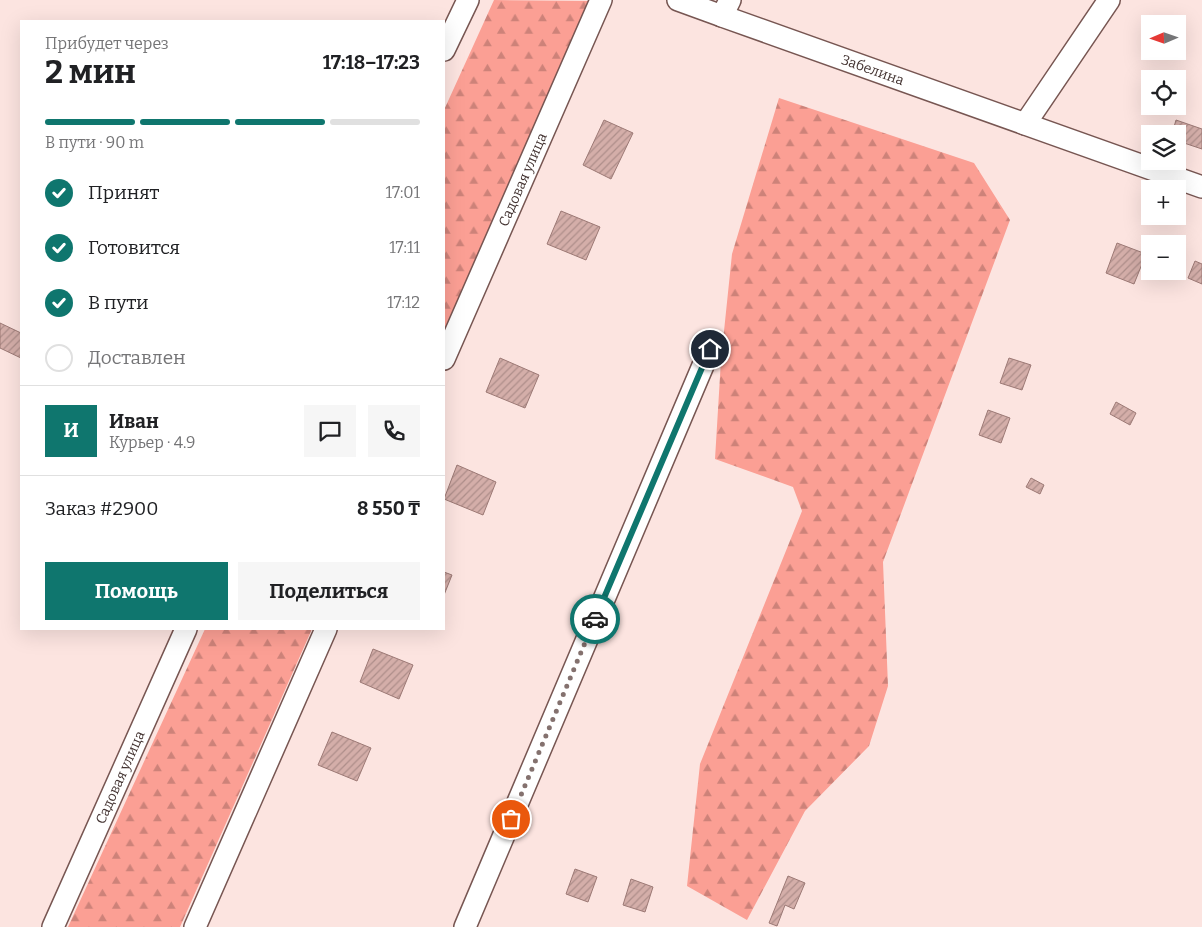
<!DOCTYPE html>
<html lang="ru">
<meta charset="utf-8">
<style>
:root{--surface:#fff;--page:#f6f6f6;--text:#202124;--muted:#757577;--line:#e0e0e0;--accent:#0f766e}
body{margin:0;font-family:Bitter,serif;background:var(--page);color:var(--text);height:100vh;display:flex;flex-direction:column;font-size:19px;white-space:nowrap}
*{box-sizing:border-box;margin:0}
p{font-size:16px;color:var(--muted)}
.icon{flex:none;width:28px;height:28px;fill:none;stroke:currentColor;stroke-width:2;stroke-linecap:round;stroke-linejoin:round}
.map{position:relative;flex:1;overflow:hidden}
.side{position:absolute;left:20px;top:20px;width:425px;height:610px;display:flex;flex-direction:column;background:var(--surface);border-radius:0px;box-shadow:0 5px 20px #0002}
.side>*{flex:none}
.needle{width:32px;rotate:268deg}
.buttons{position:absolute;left:1141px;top:15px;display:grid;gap:10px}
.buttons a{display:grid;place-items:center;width:45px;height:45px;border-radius:0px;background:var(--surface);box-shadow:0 5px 20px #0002;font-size:25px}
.pin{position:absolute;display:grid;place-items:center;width:42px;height:42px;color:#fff;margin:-21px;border:2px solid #fff;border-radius:50%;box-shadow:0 1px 5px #0007}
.courier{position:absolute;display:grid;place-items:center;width:50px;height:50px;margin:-25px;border:4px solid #0f766e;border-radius:50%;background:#fff;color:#222;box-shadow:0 1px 6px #0007}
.summary em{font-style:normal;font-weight:700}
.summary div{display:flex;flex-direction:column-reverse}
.summary{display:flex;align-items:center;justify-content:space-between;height:85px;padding:0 25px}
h1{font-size:32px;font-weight:700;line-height:38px}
.bar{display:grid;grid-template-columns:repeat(4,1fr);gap:8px 5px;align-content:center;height:60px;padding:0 25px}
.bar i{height:6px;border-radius:4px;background:var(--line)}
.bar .on{background:var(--accent)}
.bar p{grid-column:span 4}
.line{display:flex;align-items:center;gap:12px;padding:0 25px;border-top:1px solid var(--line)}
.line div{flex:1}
.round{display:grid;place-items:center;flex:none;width:52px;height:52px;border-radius:0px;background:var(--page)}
ol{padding:0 25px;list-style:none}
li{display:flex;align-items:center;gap:15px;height:55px}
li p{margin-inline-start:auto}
li .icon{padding:5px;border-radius:50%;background:var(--accent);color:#fff;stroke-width:4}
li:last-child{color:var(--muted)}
li i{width:28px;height:28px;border:2px solid var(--line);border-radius:50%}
.cta{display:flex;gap:10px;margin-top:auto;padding:10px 25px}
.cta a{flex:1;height:58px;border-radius:0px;background:var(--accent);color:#fff;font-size:20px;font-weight:700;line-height:58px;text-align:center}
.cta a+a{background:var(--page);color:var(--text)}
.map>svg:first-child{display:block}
.forest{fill:url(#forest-firs)}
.building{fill:url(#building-hatch);stroke:#9c7975}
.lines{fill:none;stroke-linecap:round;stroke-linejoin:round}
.minor-casing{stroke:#775652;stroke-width:24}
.minor{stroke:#fff;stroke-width:21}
.done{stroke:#84716e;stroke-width:5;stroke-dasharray:0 9}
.route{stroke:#0f766e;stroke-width:6}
.labels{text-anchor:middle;stroke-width:4;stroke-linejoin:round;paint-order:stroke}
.street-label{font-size:14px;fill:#433331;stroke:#fdf5f4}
</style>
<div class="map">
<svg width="1202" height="927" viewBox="0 0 1202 927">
<defs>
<pattern id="forest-firs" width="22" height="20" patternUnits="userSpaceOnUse" patternTransform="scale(1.25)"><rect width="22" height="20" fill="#fb9f94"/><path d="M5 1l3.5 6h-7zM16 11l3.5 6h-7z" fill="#cd8279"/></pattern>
<pattern id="building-hatch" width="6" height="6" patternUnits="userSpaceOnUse" patternTransform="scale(1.25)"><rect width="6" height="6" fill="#d4aea9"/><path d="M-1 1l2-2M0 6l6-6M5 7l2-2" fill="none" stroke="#ae8e8a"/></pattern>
</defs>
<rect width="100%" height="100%" fill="#fce4e0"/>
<!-- forest -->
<path class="forest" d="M494,0L589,1L444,331V110Z
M779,98L974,163L1010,220L883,562L888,686L869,746L805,811L747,920L687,886L700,764L802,511L793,487L715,459L721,360L732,254Z
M205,629H312L180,927H68Z"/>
<!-- building -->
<path class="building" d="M604,120L633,133L611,179L583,165Z
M1176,120L1202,129V149L1178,141V134H1172Z
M561,211L600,227L586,260L547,244Z
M1117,243L1146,254L1134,284L1106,273Z
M1195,261L1202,264V284L1188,278Z
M0,323L21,333V358L0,348Z
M500,358L539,375L525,408L486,392Z
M1009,358L1031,365L1022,390L1000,383Z
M1116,402L1136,413L1130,425L1110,414Z
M988,410L1010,418L1001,443L979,435Z
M457,465L496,482L483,515L444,499Z
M1031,478L1044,485L1040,494L1026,487Z
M444,572L452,575L444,595Z
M373,649L413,665L399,699L360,682Z
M332,732L371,748L357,781L318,765Z
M575,869L597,877L588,902L566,894Z
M788,876L805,883L794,909L785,905L777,926L769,923Z
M631,879L653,887L645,912L623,905Z"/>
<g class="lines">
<!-- minor casing -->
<g class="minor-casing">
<g id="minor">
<path d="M678,0L722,16L730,0"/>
<path id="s1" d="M722,16L1202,187"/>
<path d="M444,50L468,0"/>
<path d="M1025,124L1109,0"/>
<path id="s2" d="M444,359L601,0"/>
<path id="s3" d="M53,927L186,629"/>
<path d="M195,927L326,629"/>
<path d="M465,927L710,349"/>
</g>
</g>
<!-- minor -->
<use href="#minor" class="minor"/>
</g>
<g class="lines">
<!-- done -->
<path class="done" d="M511,819L595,619"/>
<!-- route -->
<path class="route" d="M595,619L710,349"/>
</g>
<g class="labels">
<!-- street labels -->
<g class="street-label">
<text dy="5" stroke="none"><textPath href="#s1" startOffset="160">Забелина</textPath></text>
<text dy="5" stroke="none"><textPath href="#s2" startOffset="196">Садовая улица</textPath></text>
<text dy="5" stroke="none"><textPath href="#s3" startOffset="164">Садовая улица</textPath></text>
</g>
</g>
</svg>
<div class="buttons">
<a><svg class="needle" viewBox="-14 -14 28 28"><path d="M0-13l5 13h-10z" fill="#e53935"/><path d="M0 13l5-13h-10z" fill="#757577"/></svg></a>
<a><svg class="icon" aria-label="locate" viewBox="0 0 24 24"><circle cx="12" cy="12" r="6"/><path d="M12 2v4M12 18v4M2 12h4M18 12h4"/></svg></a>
<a><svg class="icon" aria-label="layers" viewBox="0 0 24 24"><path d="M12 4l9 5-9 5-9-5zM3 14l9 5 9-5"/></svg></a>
<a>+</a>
<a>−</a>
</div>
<div class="pin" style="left:511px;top:819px;background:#ea580c"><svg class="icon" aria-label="bag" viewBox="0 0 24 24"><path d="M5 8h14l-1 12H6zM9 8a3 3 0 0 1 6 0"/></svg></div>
<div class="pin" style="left:710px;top:349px;background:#1f2937"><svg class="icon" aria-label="home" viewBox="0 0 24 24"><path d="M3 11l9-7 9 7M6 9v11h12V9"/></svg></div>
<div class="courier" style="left:595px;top:619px"><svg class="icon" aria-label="car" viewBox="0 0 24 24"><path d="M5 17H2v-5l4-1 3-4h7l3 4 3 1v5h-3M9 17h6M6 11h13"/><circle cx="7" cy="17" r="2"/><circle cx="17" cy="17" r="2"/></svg></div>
<section class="side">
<div class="summary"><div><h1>2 мин</h1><p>Прибудет через</p></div><em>17:18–17:23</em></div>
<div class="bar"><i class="on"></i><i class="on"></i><i class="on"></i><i></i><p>В пути · 90 m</p></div>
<ol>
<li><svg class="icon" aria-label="check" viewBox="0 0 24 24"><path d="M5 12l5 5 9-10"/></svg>Принят<p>17:01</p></li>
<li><svg class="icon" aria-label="check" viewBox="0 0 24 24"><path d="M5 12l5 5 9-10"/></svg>Готовится<p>17:11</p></li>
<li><svg class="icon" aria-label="check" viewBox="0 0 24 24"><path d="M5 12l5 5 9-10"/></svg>В пути<p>17:12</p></li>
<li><i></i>Доставлен</li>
</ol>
<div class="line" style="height:90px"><b class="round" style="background:var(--accent);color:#fff">И</b><div><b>Иван</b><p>Курьер · 4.9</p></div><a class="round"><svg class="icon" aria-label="chat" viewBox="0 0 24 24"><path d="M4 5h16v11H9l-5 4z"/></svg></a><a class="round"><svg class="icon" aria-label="phone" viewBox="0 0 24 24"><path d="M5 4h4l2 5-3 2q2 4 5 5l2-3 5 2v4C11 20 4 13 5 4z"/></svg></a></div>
<div class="line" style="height:65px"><div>Заказ #2900</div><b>8 550 ₸</b></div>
<div class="cta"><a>Помощь</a><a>Поделиться</a></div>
</section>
</div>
